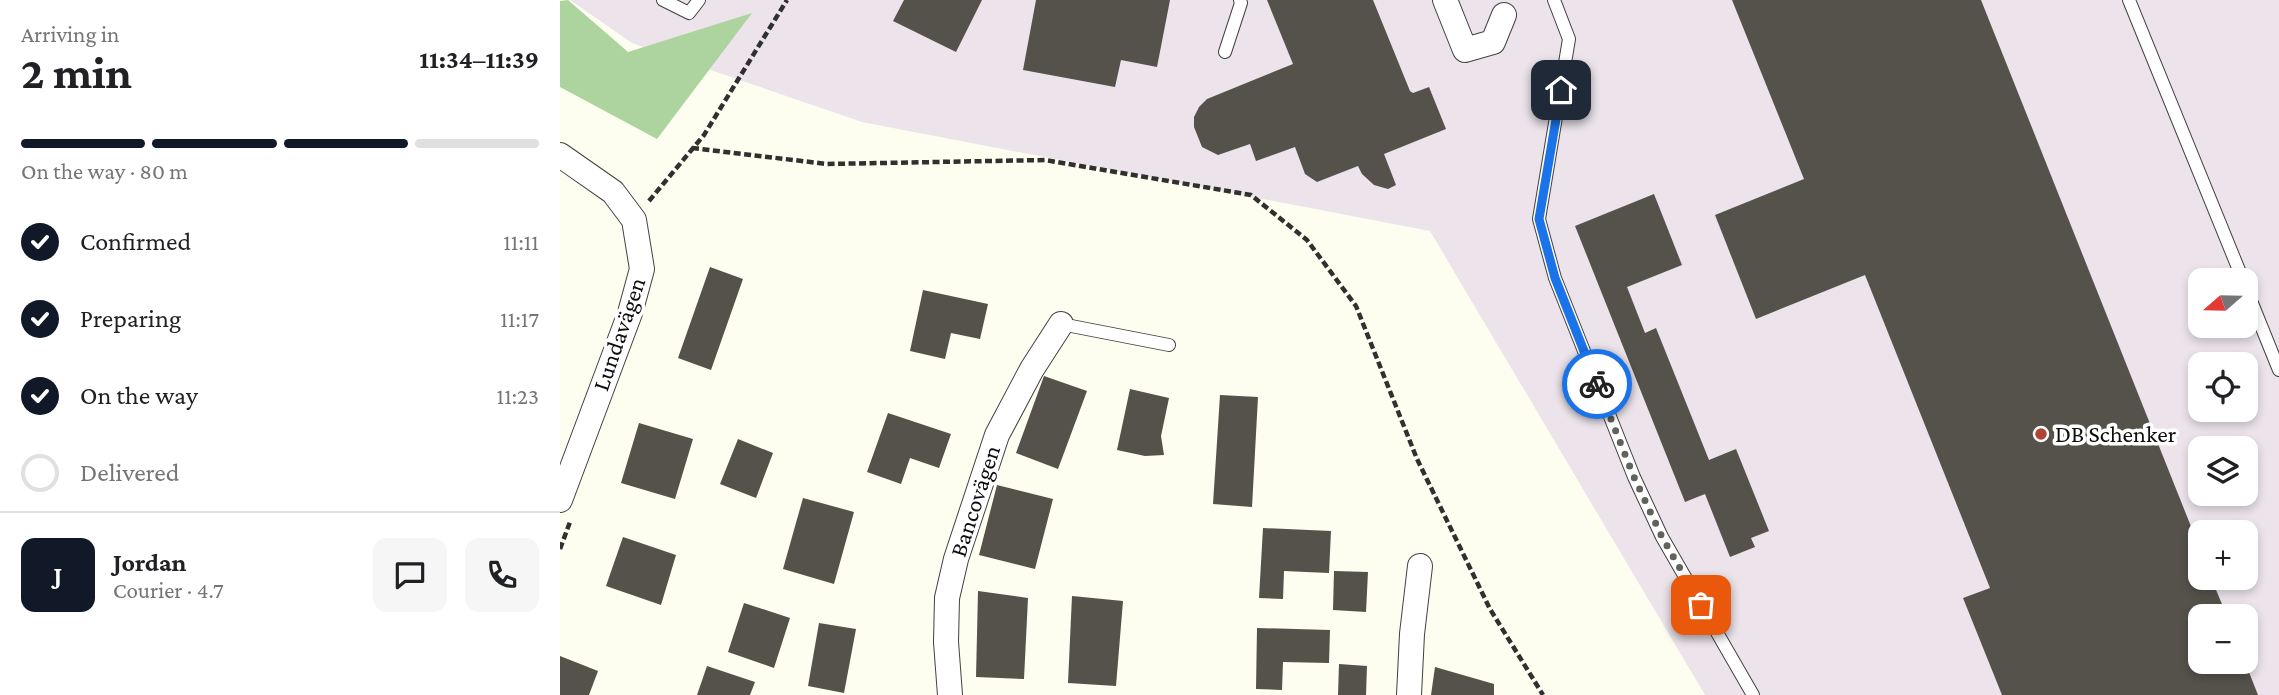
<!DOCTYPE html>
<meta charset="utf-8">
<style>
:root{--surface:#fff;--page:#f6f6f6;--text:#202124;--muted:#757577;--line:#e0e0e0;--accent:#111827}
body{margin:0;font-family:"Crimson Pro",serif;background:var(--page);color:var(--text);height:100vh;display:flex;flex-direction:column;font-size:26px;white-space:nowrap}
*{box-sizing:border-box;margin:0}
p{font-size:23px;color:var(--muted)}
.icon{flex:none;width:38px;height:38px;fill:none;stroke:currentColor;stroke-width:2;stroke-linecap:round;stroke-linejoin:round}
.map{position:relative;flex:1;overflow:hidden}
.sheet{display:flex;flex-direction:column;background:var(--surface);width:560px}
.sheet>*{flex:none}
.needle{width:46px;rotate:250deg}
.controls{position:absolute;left:1628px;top:268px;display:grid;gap:14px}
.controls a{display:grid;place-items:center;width:70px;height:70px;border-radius:14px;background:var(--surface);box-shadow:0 4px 10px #0003;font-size:35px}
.pin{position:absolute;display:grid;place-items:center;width:60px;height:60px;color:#fff;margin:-30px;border-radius:14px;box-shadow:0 4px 10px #0006}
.courier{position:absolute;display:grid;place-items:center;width:70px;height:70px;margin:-35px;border:5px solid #1a73e8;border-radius:50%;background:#fff;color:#222;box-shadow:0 2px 9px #0007}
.summary em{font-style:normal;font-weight:700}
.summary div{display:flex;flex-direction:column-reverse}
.summary{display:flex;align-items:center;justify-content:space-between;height:119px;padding:0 21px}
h1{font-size:46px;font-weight:700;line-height:52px}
.bar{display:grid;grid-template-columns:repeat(4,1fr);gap:10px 7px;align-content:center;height:84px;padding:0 21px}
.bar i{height:9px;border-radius:5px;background:var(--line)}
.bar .active{background:var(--accent)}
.bar p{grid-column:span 4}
.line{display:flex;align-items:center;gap:18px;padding:0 21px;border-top:2px solid var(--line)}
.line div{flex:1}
.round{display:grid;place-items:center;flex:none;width:74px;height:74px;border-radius:14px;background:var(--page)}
ol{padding:0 21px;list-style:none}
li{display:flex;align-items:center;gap:21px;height:77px}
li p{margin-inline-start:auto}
li .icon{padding:7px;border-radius:50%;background:var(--accent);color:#fff;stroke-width:4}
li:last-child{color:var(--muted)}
li i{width:38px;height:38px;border:4px solid var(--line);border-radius:50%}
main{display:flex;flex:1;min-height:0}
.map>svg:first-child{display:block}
.industrial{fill:#ece3eb;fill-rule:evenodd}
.forest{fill:#add49e}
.building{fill:#55514b}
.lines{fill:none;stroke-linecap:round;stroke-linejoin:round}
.service-casing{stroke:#414141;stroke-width:14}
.minor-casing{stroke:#414141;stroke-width:26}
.path{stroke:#303030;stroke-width:4.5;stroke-dasharray:7 3.5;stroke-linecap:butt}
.service{stroke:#fff;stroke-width:12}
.minor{stroke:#fff;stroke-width:24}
.done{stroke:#62625d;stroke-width:7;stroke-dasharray:0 12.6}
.route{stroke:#1a73e8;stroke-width:9}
.poi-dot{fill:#af4334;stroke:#fff;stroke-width:2.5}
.labels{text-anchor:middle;stroke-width:7;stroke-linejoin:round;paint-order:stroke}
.street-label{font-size:24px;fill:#0e0e0e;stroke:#fff}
.poi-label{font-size:24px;fill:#0e0e0e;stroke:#fff;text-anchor:start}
</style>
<main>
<section class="sheet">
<div class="summary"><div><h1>2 min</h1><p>Arriving in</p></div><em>11:34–11:39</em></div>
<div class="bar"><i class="active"></i><i class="active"></i><i class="active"></i><i></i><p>On the way · 80 m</p></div>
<ol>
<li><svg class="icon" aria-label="check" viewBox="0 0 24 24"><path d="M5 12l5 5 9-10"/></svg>Confirmed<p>11:11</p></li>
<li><svg class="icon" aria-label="check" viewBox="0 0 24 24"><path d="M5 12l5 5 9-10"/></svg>Preparing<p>11:17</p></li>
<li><svg class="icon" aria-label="check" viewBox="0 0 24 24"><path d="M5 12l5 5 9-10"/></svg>On the way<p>11:23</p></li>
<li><i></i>Delivered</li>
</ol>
<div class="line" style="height:126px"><b class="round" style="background:var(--accent);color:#fff">J</b><div><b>Jordan</b><p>Courier · 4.7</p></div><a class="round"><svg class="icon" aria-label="chat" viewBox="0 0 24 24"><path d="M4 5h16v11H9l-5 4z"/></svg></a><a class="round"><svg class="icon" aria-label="phone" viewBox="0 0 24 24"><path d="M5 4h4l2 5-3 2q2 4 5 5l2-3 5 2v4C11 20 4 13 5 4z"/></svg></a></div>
</section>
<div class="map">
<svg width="1719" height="695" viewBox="0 0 1719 695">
<rect width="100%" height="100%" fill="#fdfdf0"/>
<!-- industrial -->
<path class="industrial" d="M10,0H1719V695H1145L870,231L302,122L72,43ZM1640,280H1685V326H1640ZM1640,364H1685V410H1640ZM1640,448H1685V494H1640ZM1640,532H1685V578H1640ZM1640,616H1685V662H1640Z"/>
<!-- forest -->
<path class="forest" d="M8,0L68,52L192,13L97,139L0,87V1Z"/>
<!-- building -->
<path class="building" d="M344,0H422L396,52L333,21Z
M476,0H610L597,67L561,60L555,87L463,70Z
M707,0H813L850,91L853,93L869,87L886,129L824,154L836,185L828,189L814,185L802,174L798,166L757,182L745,174L735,147L696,161L690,144L658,155L642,147L634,127V117L639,107L647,99L733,64Z
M1172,0H1421L1640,549V578H1651L1667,616H1640V662H1685L1698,695H1442L1403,598L1430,588L1305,275L1196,319L1155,215L1244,179Z
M1094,194L1122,265L1067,287L1085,333L1096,328L1149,460L1176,449L1209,531L1191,538L1195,547L1170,557L1145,494L1125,502L1015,226Z
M150,267L183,279L151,370L118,358Z
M363,290L428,304L420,339L391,333L385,359L350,351Z
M484,376L527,391L498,469L456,453Z
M570,389L609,398L601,436L604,455L585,456L557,450Z
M660,395L698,397L692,507L653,504Z
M328,413L391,434L379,468L350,458L341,484L307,472Z
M79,423L133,439L115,499L61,483Z
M178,439L213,453L196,498L160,484Z
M437,485L493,499L475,569L419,555Z
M243,498L294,512L274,584L223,569Z
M703,528L771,531L769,573L724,571L723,599L699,598Z
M63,537L116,555L101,605L46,586Z
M774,571L808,572L806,612L773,610Z
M418,591L468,598L464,679L416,677Z
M512,596L563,601L556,686L508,683Z
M184,603L230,618L214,668L168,652Z
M259,623L296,629L284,693L248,686Z
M697,628L770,630L769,663L723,662L722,690L696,689Z
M0,656L38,671L29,695H0Z
M779,664L807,666L806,695H778Z
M147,666L195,682L190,695H137Z
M875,667L934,684V695H871Z"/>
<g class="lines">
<!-- service casing -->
<g class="service-casing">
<path id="service" d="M103,0L129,13L139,0
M994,0L1009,39L979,219L995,278L1074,477L1102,537L1193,695
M1569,0L1683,280
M665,52L681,3L680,0
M1685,286L1719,370
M501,324L609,345"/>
</g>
<!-- minor casing -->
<g class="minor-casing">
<path id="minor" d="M885,0L905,50L933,42L944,15
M0,155L53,192L74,220L82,269L70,313L0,500
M390,695L386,642L387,598L396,559L437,435L472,369L501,324
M849,695L852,634L860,566"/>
</g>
<!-- path -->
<path class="path" d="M132,148L267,164L485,160L691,195L747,240L796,306L857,459L930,609L983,695
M89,201L144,135L227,0
M0,549L10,522"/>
<!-- service -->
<use href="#service" class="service"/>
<!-- minor -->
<use href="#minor" class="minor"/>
</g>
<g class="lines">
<!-- done -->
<path class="done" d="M1037,384L1074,477L1102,537L1141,605"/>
<!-- route -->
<path class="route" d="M1001,90L979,219L995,278L1037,384"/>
</g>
<!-- markers -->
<circle class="poi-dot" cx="1481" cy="434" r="7"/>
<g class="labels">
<!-- street labels -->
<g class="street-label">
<text transform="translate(59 334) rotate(-71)" y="8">Lundavägen</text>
<text transform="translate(415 501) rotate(-72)" y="8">Bancovägen</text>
</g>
<!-- poi labels -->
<g class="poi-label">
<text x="1495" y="442">DB Schenker</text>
</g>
</g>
</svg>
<div class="controls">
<a><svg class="needle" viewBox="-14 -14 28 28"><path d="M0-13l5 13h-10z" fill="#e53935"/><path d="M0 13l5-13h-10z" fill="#757577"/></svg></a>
<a><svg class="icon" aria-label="locate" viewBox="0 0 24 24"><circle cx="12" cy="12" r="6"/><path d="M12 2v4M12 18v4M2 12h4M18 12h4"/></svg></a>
<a><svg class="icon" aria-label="layers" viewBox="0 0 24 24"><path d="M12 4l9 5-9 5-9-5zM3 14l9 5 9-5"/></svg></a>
<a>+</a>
<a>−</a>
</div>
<div class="pin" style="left:1141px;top:605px;background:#ea580c"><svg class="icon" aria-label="bag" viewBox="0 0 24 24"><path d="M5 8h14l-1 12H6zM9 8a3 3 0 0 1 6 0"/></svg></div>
<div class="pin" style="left:1001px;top:90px;background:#1f2937"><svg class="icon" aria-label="home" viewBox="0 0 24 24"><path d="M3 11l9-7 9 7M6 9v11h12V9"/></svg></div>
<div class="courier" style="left:1037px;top:384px"><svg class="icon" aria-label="bike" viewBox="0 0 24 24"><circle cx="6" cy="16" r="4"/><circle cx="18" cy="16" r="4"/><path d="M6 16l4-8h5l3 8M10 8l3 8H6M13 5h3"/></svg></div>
</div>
</main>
